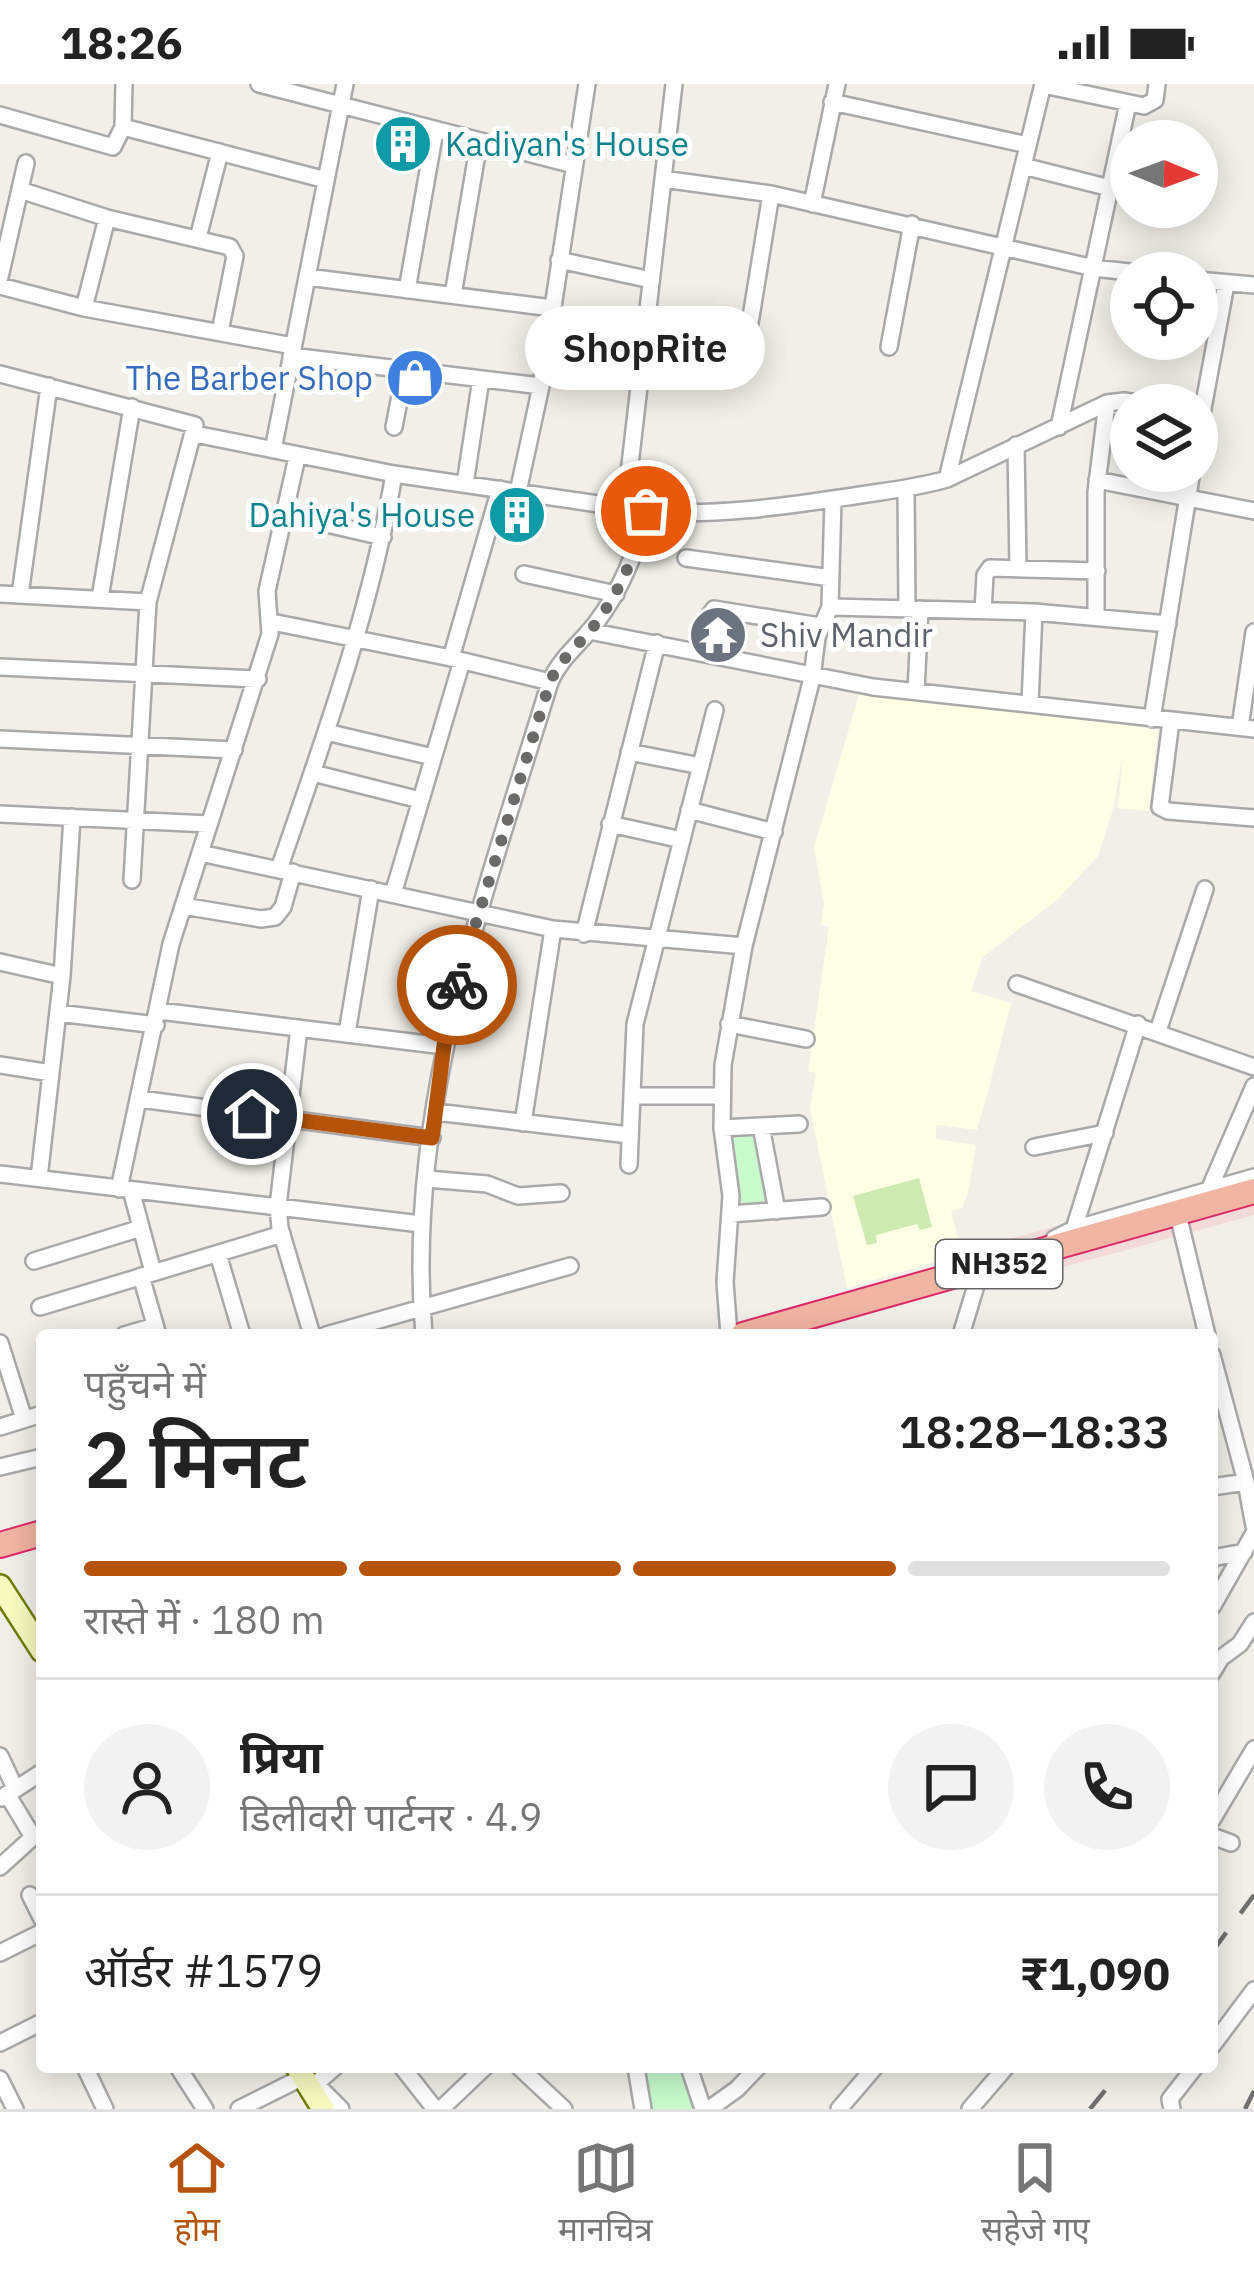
<!DOCTYPE html>
<html lang="hi">
<meta charset="utf-8">
<style>
:root{--surface:#fff;--page:#f2f2f2;--text:#222;--muted:#767676;--line:#e0e0e0;--accent:#b45309}
body{margin:0;font-family:"IBM Plex Sans","Noto Sans Devanagari",sans-serif;background:var(--page);color:var(--text);height:100vh;display:flex;flex-direction:column;font-size:45px;white-space:nowrap}
*{box-sizing:border-box;margin:0}
p{font-size:39px;color:var(--muted)}
.icon{flex:none;width:66px;height:66px;fill:none;stroke:currentColor;stroke-width:2;stroke-linecap:round;stroke-linejoin:round}
.map{position:relative;flex:1;overflow:hidden}
.sheet{position:absolute;left:36px;top:1245px;width:1182px;height:744px;display:flex;flex-direction:column;background:var(--surface);border-radius:12px;box-shadow:0 6px 30px #0003}
.sheet>*{flex:none}
.needle{width:78px;rotate:91deg}
.fabs{position:absolute;left:1110px;top:36px;display:grid;gap:24px}
.fabs a{display:grid;place-items:center;width:108px;height:108px;border-radius:50%;background:var(--surface);box-shadow:0 6px 30px #0003;font-size:60px}
.pin{position:absolute;display:grid;place-items:center;width:102px;height:102px;color:#fff;margin:-51px;border:6px solid #fff;border-radius:50%;box-shadow:0 3px 12px #0007}
.courier{position:absolute;display:grid;place-items:center;width:120px;height:120px;margin:-60px;border:9px solid #b45309;border-radius:50%;background:#fff;color:#222;box-shadow:0 3px 15px #0007}
.bubble{position:absolute;height:84px;border-radius:42px;background:var(--surface);box-shadow:0 6px 30px #0003;font-size:39px;font-weight:600;line-height:84px;text-align:center}
.headline em{font-style:normal;font-weight:600}
.headline div{display:flex;flex-direction:column-reverse}
.headline{display:flex;align-items:center;justify-content:space-between;height:204px;padding:0 48px}
h1{font-size:78px;font-weight:600;line-height:90px}
.bar{display:grid;grid-template-columns:repeat(4,1fr);gap:18px 12px;align-content:center;height:144px;padding:0 48px}
.bar i{height:15px;border-radius:9px;background:var(--line)}
.bar .active{background:var(--accent)}
.bar p{grid-column:span 4}
.line{display:flex;align-items:center;gap:30px;padding:0 48px;border-top:3px solid var(--line)}
.line div{flex:1}
.round{display:grid;place-items:center;flex:none;width:126px;height:126px;border-radius:63px;background:var(--page)}
.status{display:flex;justify-content:space-between;align-items:center;height:84px;padding:0 60px;background:var(--surface);direction:ltr}
.status svg{height:33px;fill:currentColor}
.tabs{display:flex;justify-content:space-around;align-items:center;height:168px;border-top:3px solid var(--line);background:var(--surface);font-size:33px;color:var(--muted)}
.tabs a{display:grid;justify-items:center;gap:6px}
.tabs .active{color:var(--accent)}
.map>svg:first-child{display:block}
.commercial{fill:#f2dad9}
.education{fill:#ffffe5}
.grass{fill:#cdebb0}
.park{fill:#c8facc}
.lines{fill:none;stroke-linecap:round;stroke-linejoin:round}
.minor-casing{stroke:#a9a9a9;stroke-width:20}
.secondary-casing{stroke:#707d05;stroke-width:26}
.trunk-casing{stroke:#dc2a67;stroke-width:28}
.minor{stroke:#fff;stroke-width:15}
.secondary{stroke:#f7fabf;stroke-width:21}
.trunk{stroke:#f2b4a3;stroke-width:24}
.rail{stroke:#707070;stroke-width:4.5;stroke-dasharray:24 24;stroke-linecap:butt}
.done{stroke:#6b6a68;stroke-width:12;stroke-dasharray:0 21.6}
.route{stroke:#b45309;stroke-width:15}
.labels{text-anchor:middle;stroke-width:10;stroke-linejoin:round;paint-order:stroke}
.shield{fill:#fff;stroke:#646464;stroke-width:3}
.shield-label{font-size:30px;font-weight:bold;fill:#222}
.culture-label{font-size:33px;fill:#0d838f;stroke:#fff;text-anchor:start}
.shop-label{font-size:33px;fill:#366cbe;stroke:#fff;text-anchor:end}
.worship-label{font-size:33px;fill:#5b616d;stroke:#fff;text-anchor:start}
</style>
<div class="status"><b>18:26</b><svg viewBox="0 0 49 12"><path d="M0 12V9h3v3zM5 12V6h3v6zM10 12V3h3v9zM15 12V0h3v12zM26 1h20v11H26zM47 4h2v5h-2z"/></svg></div>
<div class="map">
<svg width="1254" height="2025" viewBox="0 0 1254 2025">
<rect width="100%" height="100%" fill="#f2efe9"/>
<!-- commercial -->
<path class="commercial" d="M1254,1086V1131L976,1207L967,1167Z"/>
<!-- education -->
<path class="education" d="M861,604L906,607L1158,646L1149,727L1118,724L1123,670L1113,725L1098,772L1058,815L983,873L971,907L1011,919L988,1007L977,1046L936,1041V1055L976,1061L968,1109L962,1124L951,1127L962,1170L847,1204L810,1025L816,989L808,987L829,843L821,840L824,820L814,763Z"/>
<!-- grass -->
<path class="grass" d="M919,1094L932,1143L920,1146L917,1140L876,1151L877,1159L867,1161L853,1112Z"/>
<!-- park -->
<path class="park" d="M761,1048L776,1122L742,1127L733,1049Z
M640,1983H686L700,2025H647Z"/>
<g class="lines">
<!-- minor casing -->
<g class="minor-casing">
<path id="minor" d="M124,0L123,43L326,96
M259,0L574,81
M1043,1L1144,22L1155,16L1157,0
M832,18L1028,61
M0,31L113,63L123,43
M1023,82L1110,104
M663,95L771,110L1094,184L1138,189
M20,106L107,134L230,163L235,172L220,248
M812,120L837,0
M198,154L220,68
M559,176L651,196
M0,193L26,79
M307,193L552,224
M1197,196L1254,201
M0,202L84,224L293,262
M407,206L435,47
M453,211L479,58
M84,224L107,134
M750,239L771,110
M889,263L912,140
M291,272L541,302
M0,290L195,341L148,518L132,796
M394,343L405,286
M1059,343L1128,19
M195,350L394,390L646,427C715,433 786,422 854,412C885,407 916,404 947,395L1107,319L1124,317L1152,321
M1197,357L1226,200
M1016,361L1018,484
M273,366L345,0
M947,395L1043,0
M1097,396L1254,427
M465,400L481,295
M906,405L907,525
M518,408L541,302L587,0
M625,424L674,0
M283,430L383,453
M686,474L831,494
M524,490L616,510
M0,510L148,518
M20,511L49,302
M100,514L132,323
M830,523L1034,528L1168,540
M983,527L985,491L990,484L1097,487
M1096,532V408L1107,319
M272,538L451,574L550,598
M589,547L873,603L1254,645
M700,569L708,533L714,525L820,542
M451,574L500,405
M0,583L258,595
M916,607L920,525
M1030,619L1034,528
M1152,635L1192,387
M1171,637L1160,723L1168,727L1254,734
M1240,643L1254,548
M326,648L433,673
M0,655L234,666
M629,668L701,682
M313,689L420,716
M689,726L774,748
M0,730L209,740
M610,740L682,756
M200,769L553,845L744,862
M279,785C324,655 371,526 394,390
M393,810L462,577
M183,822L261,835L275,833L283,823L293,788
M584,850L657,559
M0,878L62,892
M1017,900L1254,983
M159,927L444,962
M58,929L156,941
M729,940L806,955
M299,944L278,1122L280,1144L312,1251
M1158,947L1205,805
M347,949L371,805
M0,981L51,989
M632,1012H721
M140,1015L432,1054
M436,1028L629,1051
M523,1039L553,845
M761,1042L777,1127
M722,1044L799,1040
M1034,1063L1105,1049
M629,1081L635,940L715,626
M0,1090L421,1140
M39,1094L62,892L72,733
M427,1095L487,1100L518,1112L561,1109
M119,1105L171,860L270,550L267,507L297,373
M131,1106L153,1188
M1209,1106L1254,1002
M730,1130L822,1123
M1180,1139L1207,1251
M1074,1145L1254,1093
M1054,1155L1074,1145L1138,940
M218,1170L242,1251
M34,1177L141,1144
M141,1192L158,1251
M40,1223L282,1150
M124,1251L155,1242
M326,1251L570,1182
M424,1251C404,1027 485,810 550,598C560,574 580,560 596,539C622,504 636,469 646,427
M729,1251L725,1198L731,1112L722,1044L723,981L744,862L812,594L817,553L830,523L833,416
M961,1251L981,1185
M0,1259L24,1335
M1212,1271L1246,1398L1254,1442
M0,1343L42,1330
M0,1383L38,1374
M1212,1403L1246,1398
M1212,1474L1244,1468
M1212,1523L1254,1449
M1212,1589L1221,1574L1240,1560L1254,1538
M0,1672L15,1704
M2,1714L42,1688
M1212,1736L1254,1665
M1212,1752L1231,1759
M0,1783L33,1753L7,1710
M30,1811L42,1835
M0,1869L42,1848
M0,1959L42,1938
M1212,1962L1254,1906
M85,1983L105,2025
M178,1983L205,2025
M402,1983L435,2025
M519,1983L564,2025
M636,1983L643,2025
M689,1983L703,2025
M0,1995L15,2025
M315,1999L341,2025
M312,2003L335,1983
M239,2025L303,1993
M441,2025L485,1983
M709,2025L737,2005L758,1983
M839,2025L875,1983
M970,2025L1006,1983
M1172,2025L1170,2015L1195,1983"/>
</g>
<!-- secondary casing -->
<g class="secondary-casing">
<path id="secondary" d="M0,1502L42,1567
M297,1983L323,2025"/>
</g>
<!-- trunk casing -->
<g class="trunk-casing">
<path id="trunk" d="M743,1251L1254,1107
M0,1461L42,1449"/>
</g>
<!-- minor -->
<use href="#minor" class="minor"/>
<!-- secondary -->
<use href="#secondary" class="secondary"/>
<!-- trunk -->
<use href="#trunk" class="trunk"/>
<!-- rail -->
<path class="rail" d="M1212,1868L1254,1811
M1090,2025L1124,1983
M1245,2025L1254,2007"/>
</g>
<g class="lines">
<!-- done -->
<path class="done" d="M457,901L550,598C560,574 581,560 596,539C622,504 636,469 646,427"/>
<!-- route -->
<path class="route" d="M252,1030L432,1054L444,962L457,901"/>
</g>
<!-- icons -->
<defs>
<g id="building-disc" transform="scale(3)"><circle r="9.5" fill="#0f9aa8" stroke="#fff"/><path d="M-4-6H4V6H1V3H-1V6H-4ZM-2.5-4.3h1.7v1.8h-1.7ZM.8-4.3h1.7v1.8H.8ZM-2.5-1h1.7V.8h-1.7ZM.8-1h1.7V.8H.8Z" fill="#fff"/></g>
<g id="shop-disc" transform="scale(3)"><circle r="9.5" fill="#3f7fe0" stroke="#fff"/><path d="M-5-2.5h2.3a2.7 3.5 0 0 1 5.4 0H5L5.5 6h-11ZM-1.5-2.5h3a1.5 2.3 0 0 0-3 0Z" fill="#fff"/></g>
<g id="temple-disc" transform="scale(3)"><circle r="9.5" fill="#6b7280" stroke="#fff"/><path d="M0-6L5-2H3V0L6.5 2.5H4V6H1.5V3h-3V6H-4V2.5H-6.5L-3 0V-2H-5Z" fill="#fff"/></g>
</defs>
<g fill-rule="evenodd">
<use href="#building-disc" x="403" y="60"/>
<use href="#shop-disc" x="415" y="294"/>
<use href="#building-disc" x="517" y="431"/>
<use href="#temple-disc" x="718" y="551"/>
</g>
<g class="labels">
<!-- shield labels -->
<rect class="shield" x="936" y="1156" width="126" height="48" rx="9"/>
<g class="shield-label">
<text x="999" y="1190">NH352</text>
</g>
<!-- culture labels -->
<g class="culture-label">
<text x="445" y="72">Kadiyan's House</text>
<text x="475" y="443" text-anchor="end">Dahiya's House</text>
</g>
<!-- shop labels -->
<g class="shop-label">
<text x="373" y="306">The Barber Shop</text>
</g>
<!-- worship labels -->
<g class="worship-label">
<text x="760" y="563">Shiv Mandir</text>
</g>
</g>
</svg>
<div class="fabs">
<a><svg class="needle" viewBox="-14 -14 28 28"><path d="M0-13l5 13h-10z" fill="#e53935"/><path d="M0 13l5-13h-10z" fill="#767676"/></svg></a>
<a><svg class="icon" aria-label="locate" viewBox="0 0 24 24"><circle cx="12" cy="12" r="6"/><path d="M12 2v4M12 18v4M2 12h4M18 12h4"/></svg></a>
<a><svg class="icon" aria-label="layers" viewBox="0 0 24 24"><path d="M12 4l9 5-9 5-9-5zM3 14l9 5 9-5"/></svg></a>
</div>
<div class="pin" style="left:646px;top:427px;background:#ea580c"><svg class="icon" aria-label="bag" viewBox="0 0 24 24"><path d="M5 8h14l-1 12H6zM9 8a3 3 0 0 1 6 0"/></svg></div>
<div class="pin" style="left:252px;top:1030px;background:#1f2937"><svg class="icon" aria-label="home" viewBox="0 0 24 24"><path d="M3 11l9-7 9 7M6 9v11h12V9"/></svg></div>
<div class="courier" style="left:457px;top:901px"><svg class="icon" aria-label="bike" viewBox="0 0 24 24"><circle cx="6" cy="16" r="4"/><circle cx="18" cy="16" r="4"/><path d="M6 16l4-8h5l3 8M10 8l3 8H6M13 5h3"/></svg></div>
<div class="bubble" style="left:525px;top:222px;width:240px">ShopRite</div>
<section class="sheet">
<div class="headline"><div><h1>2 मिनट</h1><p>पहुँचने में</p></div><em>18:28–18:33</em></div>
<div class="bar"><i class="active"></i><i class="active"></i><i class="active"></i><i></i><p>रास्ते में · 180 m</p></div>
<div class="line" style="height:216px"><a class="round"><svg class="icon" aria-label="person" viewBox="0 0 24 24"><circle cx="12" cy="8" r="4"/><path d="M4 21q1-7 8-7t8 7"/></svg></a><div><b>प्रिया</b><p>डिलीवरी पार्टनर · 4.9</p></div><a class="round"><svg class="icon" aria-label="chat" viewBox="0 0 24 24"><path d="M4 5h16v11H9l-5 4z"/></svg></a><a class="round"><svg class="icon" aria-label="phone" viewBox="0 0 24 24"><path d="M5 4h4l2 5-3 2q2 4 5 5l2-3 5 2v4C11 20 4 13 5 4z"/></svg></a></div>
<div class="line" style="height:156px"><div>ऑर्डर #1579</div><b>₹1,090</b></div>
</section>
</div>
<nav class="tabs">
<a class="active"><svg class="icon" aria-label="home" viewBox="0 0 24 24"><path d="M3 11l9-7 9 7M6 9v11h12V9"/></svg>होम</a>
<a><svg class="icon" aria-label="map" viewBox="0 0 24 24"><path d="M3 6l6-2 6 2 6-2v14l-6 2-6-2-6 2zM9 4v14M15 6v14"/></svg>मानचित्र</a>
<a><svg class="icon" aria-label="saved" viewBox="0 0 24 24"><path d="M7 4h10v16l-5-4-5 4z"/></svg>सहेजे गए</a>
</nav>
